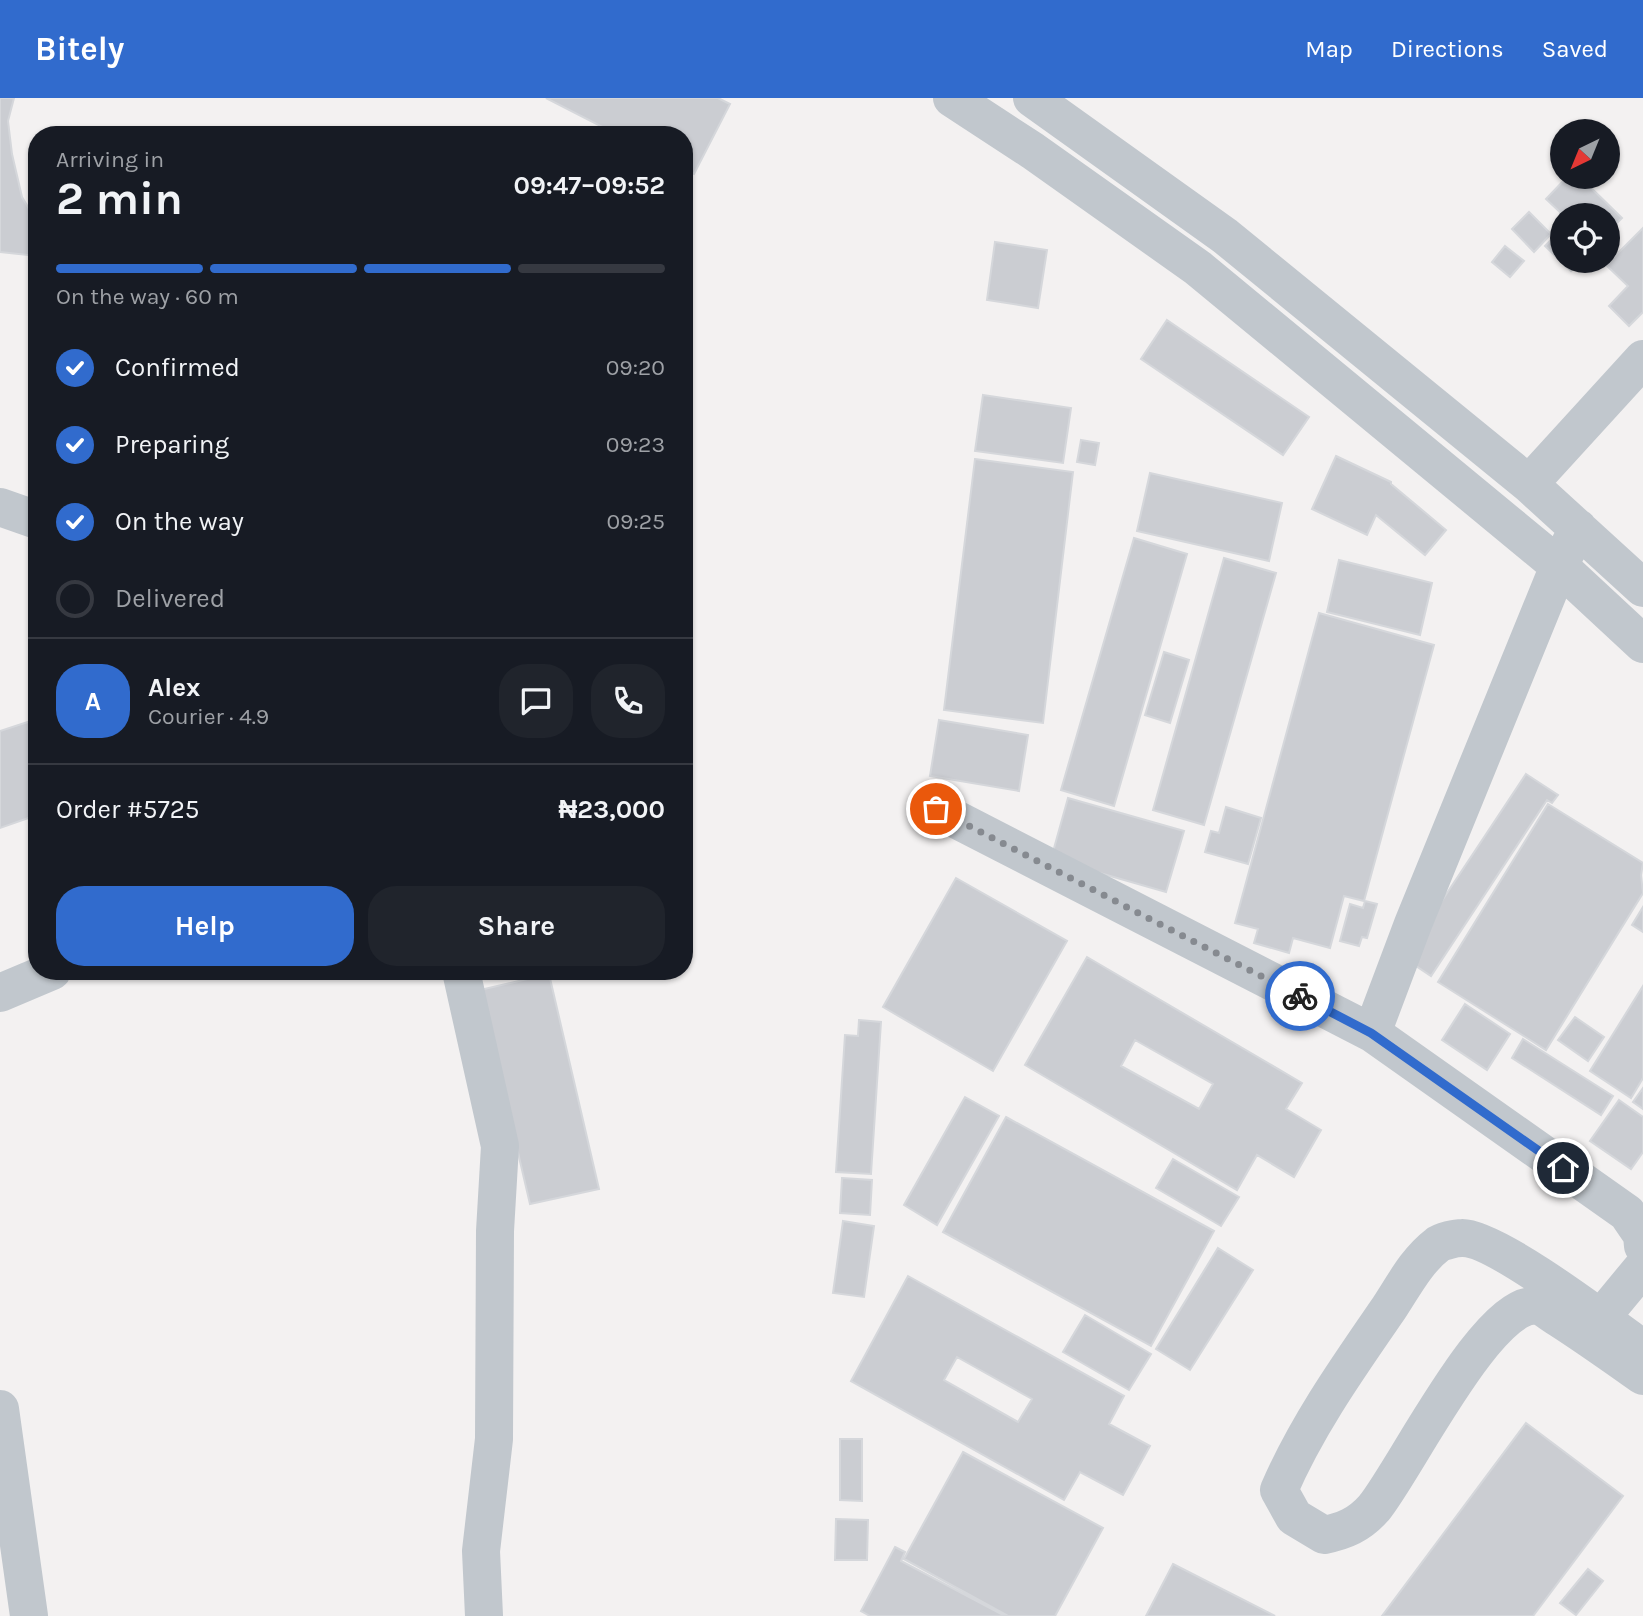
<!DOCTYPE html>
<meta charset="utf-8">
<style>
:root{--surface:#171b24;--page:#20242c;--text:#f1f3f6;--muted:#9ea1a6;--line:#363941;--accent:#316bcd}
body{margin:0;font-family:Karla,sans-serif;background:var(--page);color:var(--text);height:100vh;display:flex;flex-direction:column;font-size:26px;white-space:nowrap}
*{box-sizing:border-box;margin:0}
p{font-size:23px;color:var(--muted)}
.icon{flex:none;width:38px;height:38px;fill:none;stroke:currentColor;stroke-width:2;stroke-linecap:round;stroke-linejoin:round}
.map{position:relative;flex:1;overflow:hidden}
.panel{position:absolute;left:28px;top:28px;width:665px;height:854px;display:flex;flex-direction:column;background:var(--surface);border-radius:28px;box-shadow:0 2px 5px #0004}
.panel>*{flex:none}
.needle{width:46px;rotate:223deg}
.buttons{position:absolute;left:1550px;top:21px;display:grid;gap:14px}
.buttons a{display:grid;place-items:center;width:70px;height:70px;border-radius:50%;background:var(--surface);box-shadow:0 2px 5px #0004;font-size:35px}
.pin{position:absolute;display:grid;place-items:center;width:60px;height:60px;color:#fff;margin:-30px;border:4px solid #fff;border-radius:50%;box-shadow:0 2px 7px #0007}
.courier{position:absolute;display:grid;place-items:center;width:70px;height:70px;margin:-35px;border:5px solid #316bcd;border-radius:50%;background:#fff;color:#222;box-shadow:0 2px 9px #0007}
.summary em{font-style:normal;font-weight:700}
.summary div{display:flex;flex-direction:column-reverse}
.summary{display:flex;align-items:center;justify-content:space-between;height:119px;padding:0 28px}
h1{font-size:46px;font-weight:700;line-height:52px}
.bar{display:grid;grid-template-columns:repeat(4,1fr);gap:10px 7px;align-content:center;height:84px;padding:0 28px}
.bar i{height:9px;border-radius:5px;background:var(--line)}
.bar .selected{background:var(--accent)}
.bar p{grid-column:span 4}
.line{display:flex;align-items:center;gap:18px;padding:0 28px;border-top:2px solid var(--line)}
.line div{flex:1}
.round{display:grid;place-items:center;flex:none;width:74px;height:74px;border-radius:28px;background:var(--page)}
ol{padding:0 28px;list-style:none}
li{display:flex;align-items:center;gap:21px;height:77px}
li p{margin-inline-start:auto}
li .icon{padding:7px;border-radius:50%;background:var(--accent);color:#fff;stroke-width:4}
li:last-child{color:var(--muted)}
li i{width:38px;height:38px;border:4px solid var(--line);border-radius:50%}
.action{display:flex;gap:14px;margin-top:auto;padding:14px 28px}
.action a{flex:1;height:80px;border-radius:28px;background:var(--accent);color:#fff;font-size:28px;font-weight:700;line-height:80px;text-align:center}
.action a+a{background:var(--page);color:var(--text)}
header{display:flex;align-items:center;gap:42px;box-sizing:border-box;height:98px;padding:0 35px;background:var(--accent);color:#fff}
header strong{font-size:33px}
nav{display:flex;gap:38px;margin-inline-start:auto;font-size:24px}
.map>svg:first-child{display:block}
.building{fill:#cbcdd2;stroke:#d5d7db;stroke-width:2;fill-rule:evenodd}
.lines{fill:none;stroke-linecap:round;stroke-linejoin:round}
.minor{stroke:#c1c7cd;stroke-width:38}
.done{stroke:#868a90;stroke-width:7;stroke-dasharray:0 12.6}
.route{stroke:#316bcd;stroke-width:9}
</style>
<header>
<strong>Bitely</strong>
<nav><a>Map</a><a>Directions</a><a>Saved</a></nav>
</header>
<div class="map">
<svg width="1643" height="1518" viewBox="0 0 1643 1518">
<rect width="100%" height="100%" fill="#f3f1f1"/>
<!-- building -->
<path class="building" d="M0,0H14L8,23L12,56L22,99L37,124V158L0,154Z
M546,0H718L730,6L694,76L684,71V37H618Z
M1567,79H1580L1622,120L1608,134V117H1563L1546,101Z
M1529,114L1551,136L1534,154L1512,131Z
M1563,130V163H1581L1571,173L1545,148Z
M1643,130V214L1629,228L1609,208L1628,188L1606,167Z
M995,144L1047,152L1038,210L987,202Z
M1505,148L1524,163L1510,179L1492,164Z
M1167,222L1309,319L1283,357L1141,261Z
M983,297L1071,310L1063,365L975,353Z
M1081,342L1099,345L1095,367L1077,364Z
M1336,358L1391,384V386L1446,432L1425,457L1376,417L1367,437L1312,411Z
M975,361L1073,374L1043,625L944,612Z
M1150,375L1282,405L1269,463L1137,433Z
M1134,440L1187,456L1114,708L1061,692Z
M1224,460L1276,475L1204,727L1153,712Z
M1339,462L1432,485L1420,537L1327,514Z
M1319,515L1434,547L1364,803L1344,798L1330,850L1293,840L1289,855L1254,845L1258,831L1235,825Z
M1164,554L1189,562L1170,625L1145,617Z
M37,621V717L0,730V633Z
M939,622L1028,637L1019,693L930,678Z
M1526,676L1558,697L1552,705L1547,702L1431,878L1404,860Z
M1068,700L1184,733L1166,794L1051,761Z
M1548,706L1643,765L1641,777L1643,795L1546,952L1438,884Z
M1226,709L1261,720L1248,766L1205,754L1211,733L1219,735Z
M956,780L1067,843L993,973L883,909Z
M1365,803L1377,806L1367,840L1362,839L1359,848L1340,843L1350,806L1363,810Z
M1643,809V834L1632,827Z
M1087,859L1302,985L1286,1011L1321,1032L1294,1079L1257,1057L1237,1092L1025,967ZM1135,942L1213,986L1199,1011L1121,968Z
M549,876L599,1091L530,1106L480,892Z
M1643,888V980L1631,1000L1590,973Z
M1465,906L1510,936L1487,972L1442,942Z
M1575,919L1604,939L1588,963L1558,942Z
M859,922L881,924L871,1076L836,1074L845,937L858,938Z
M1523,941L1613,998L1601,1017L1512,960Z
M1643,990V1011L1633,1004Z
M965,999L999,1018L937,1127L904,1107Z
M1619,1002L1643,1019V1054L1631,1071L1590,1043Z
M1006,1019L1214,1133L1151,1248L943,1134Z
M1173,1061L1239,1099L1221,1128L1156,1090Z
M842,1080L872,1082L870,1117L840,1115Z
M843,1123L874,1128L864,1199L833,1195Z
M1218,1150L1253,1172L1190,1272L1156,1251Z
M908,1178L1124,1298L1109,1326L1150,1348L1123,1397L1080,1374L1064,1402L851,1283ZM957,1259L1032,1301L1018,1324L944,1282Z
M1085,1217L1151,1256L1129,1292L1063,1254Z
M1526,1325L1623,1398L1533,1518H1382Z
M840,1341H862V1403L840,1402Z
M963,1354L1103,1430L1055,1518H1008L904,1461Z
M836,1421L868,1422L867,1462H835Z
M895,1449L905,1454L901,1463L1005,1518H870L861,1513Z
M1173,1466L1275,1518H1146Z
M1588,1471L1603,1483L1576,1517L1560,1505Z"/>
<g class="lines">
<!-- minor -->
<path class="minor" d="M952,0L1033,53L1198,170L1559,468L1643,546
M1032,0L1225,138L1529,386L1643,490
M1529,386L1643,261
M0,409L37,422
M1578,430L1559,468L1413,826L1372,935L1627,1115L1642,1137L1643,1148
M936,711L1372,935
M461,873L500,1048L495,1133L494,1341L481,1453L484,1518
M0,895L52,873
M1588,1239L1600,1221L1643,1169
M1643,1251C1611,1228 1495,1139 1462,1140C1456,1140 1442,1143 1437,1147C1416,1163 1403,1189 1389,1210C1349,1268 1307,1327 1279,1392L1294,1419L1324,1437C1344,1433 1359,1427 1374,1410C1404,1374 1488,1201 1537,1208C1544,1209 1553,1217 1560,1221C1588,1239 1616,1259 1643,1278
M0,1311L29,1518"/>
</g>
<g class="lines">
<!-- done -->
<path class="done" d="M936,711L1300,898"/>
<!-- route -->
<path class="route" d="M1300,898L1371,935L1563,1070"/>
</g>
</svg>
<div class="buttons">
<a><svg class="needle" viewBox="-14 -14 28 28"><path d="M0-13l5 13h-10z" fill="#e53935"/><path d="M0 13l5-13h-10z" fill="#9ea1a6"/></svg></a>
<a><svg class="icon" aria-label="locate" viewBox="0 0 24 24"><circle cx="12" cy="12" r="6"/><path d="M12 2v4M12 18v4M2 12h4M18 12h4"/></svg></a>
</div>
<div class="pin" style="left:936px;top:711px;background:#ea580c"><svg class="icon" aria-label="bag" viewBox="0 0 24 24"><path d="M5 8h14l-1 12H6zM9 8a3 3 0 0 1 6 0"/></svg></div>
<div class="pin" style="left:1563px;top:1070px;background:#1f2937"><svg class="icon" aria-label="home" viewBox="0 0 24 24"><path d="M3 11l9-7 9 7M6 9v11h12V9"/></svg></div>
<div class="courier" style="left:1300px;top:898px"><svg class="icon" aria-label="bike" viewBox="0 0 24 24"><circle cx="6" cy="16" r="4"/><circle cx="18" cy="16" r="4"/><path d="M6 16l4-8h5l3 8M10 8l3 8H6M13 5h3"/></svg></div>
<section class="panel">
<div class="summary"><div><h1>2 min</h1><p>Arriving in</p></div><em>09:47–09:52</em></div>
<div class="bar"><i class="selected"></i><i class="selected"></i><i class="selected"></i><i></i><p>On the way · 60 m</p></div>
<ol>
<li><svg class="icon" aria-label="check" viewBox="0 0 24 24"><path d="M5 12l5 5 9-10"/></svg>Confirmed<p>09:20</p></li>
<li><svg class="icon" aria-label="check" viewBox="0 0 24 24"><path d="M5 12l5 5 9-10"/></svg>Preparing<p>09:23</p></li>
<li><svg class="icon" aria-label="check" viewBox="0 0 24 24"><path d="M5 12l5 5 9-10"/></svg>On the way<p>09:25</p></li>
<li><i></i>Delivered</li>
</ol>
<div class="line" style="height:126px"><b class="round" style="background:var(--accent);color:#fff">A</b><div><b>Alex</b><p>Courier · 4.9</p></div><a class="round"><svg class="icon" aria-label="chat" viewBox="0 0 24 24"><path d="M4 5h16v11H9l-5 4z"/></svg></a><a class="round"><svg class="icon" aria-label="phone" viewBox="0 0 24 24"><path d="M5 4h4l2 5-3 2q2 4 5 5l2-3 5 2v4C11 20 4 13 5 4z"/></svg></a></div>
<div class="line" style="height:91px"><div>Order #5725</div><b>₦23,000</b></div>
<div class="action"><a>Help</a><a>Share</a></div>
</section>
</div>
